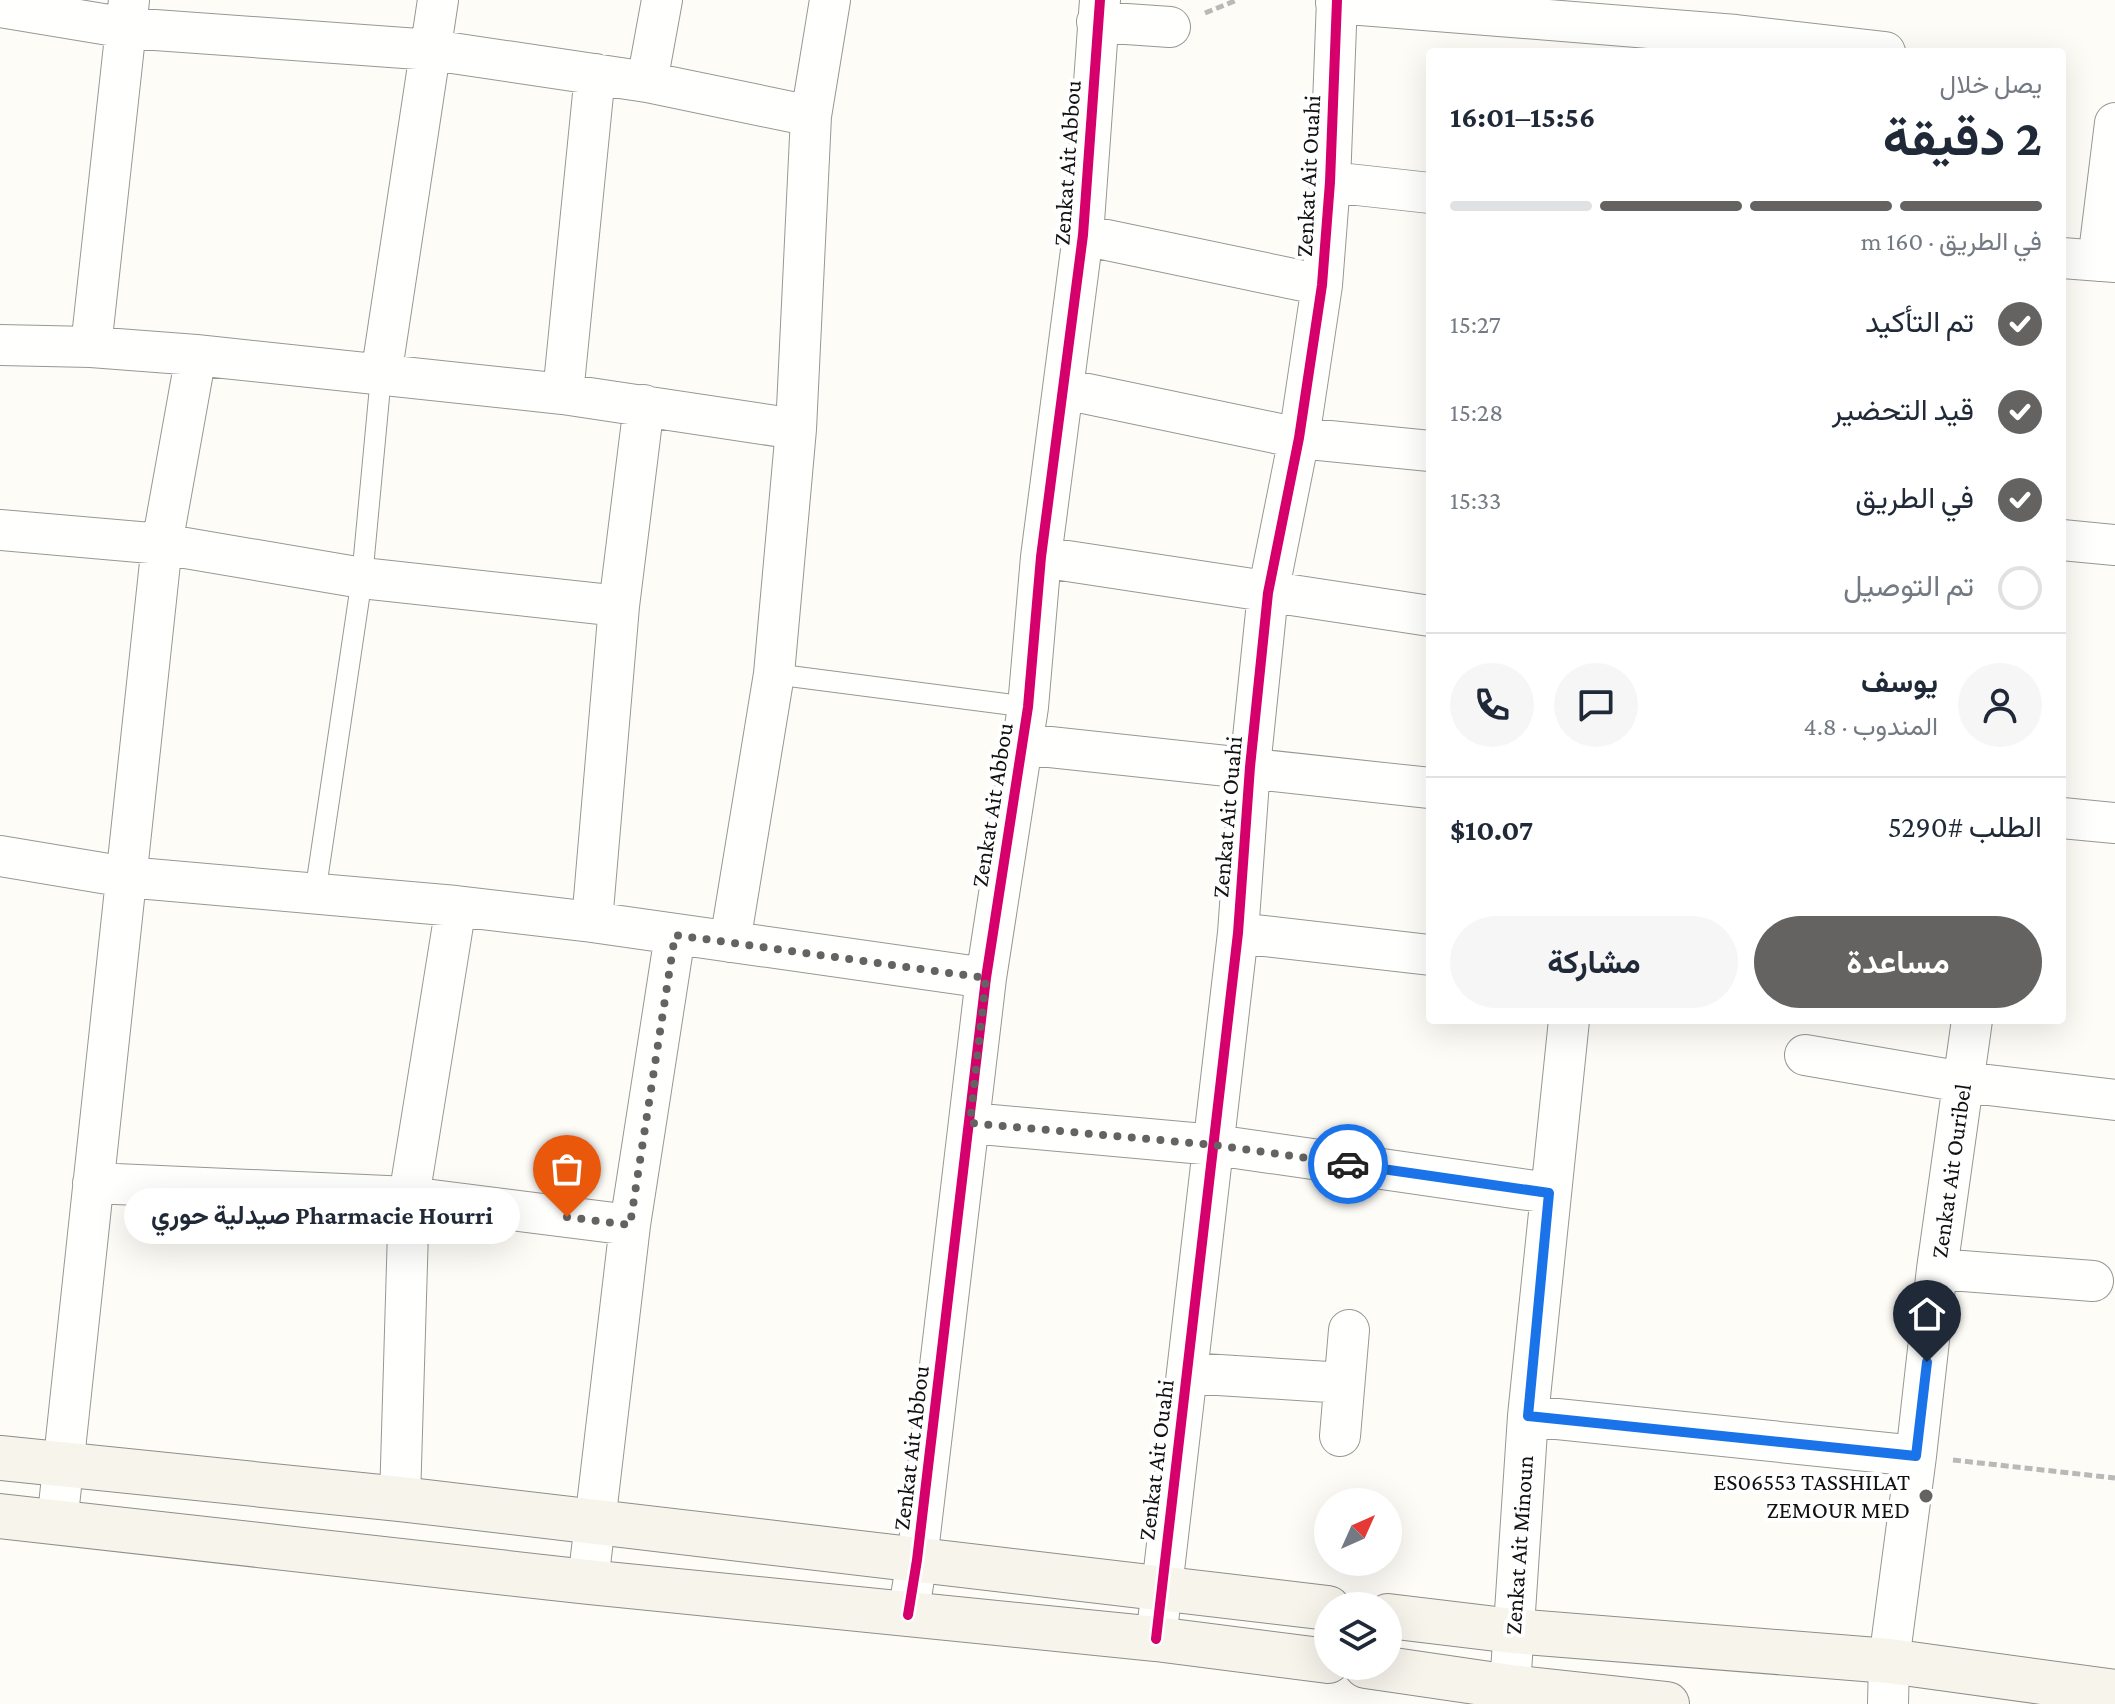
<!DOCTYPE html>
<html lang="ar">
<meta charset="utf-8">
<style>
:root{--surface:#fff;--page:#f6f6f7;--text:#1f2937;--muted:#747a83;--line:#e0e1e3;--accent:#646362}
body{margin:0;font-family:"Crimson Pro",Vazirmatn,serif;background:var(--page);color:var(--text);direction:rtl;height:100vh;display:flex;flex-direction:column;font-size:30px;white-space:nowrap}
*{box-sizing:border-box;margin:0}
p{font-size:26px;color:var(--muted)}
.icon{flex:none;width:44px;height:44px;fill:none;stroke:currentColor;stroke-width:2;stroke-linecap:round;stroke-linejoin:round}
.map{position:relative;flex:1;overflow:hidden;direction:ltr}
.drawer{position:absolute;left:1426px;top:48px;width:640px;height:976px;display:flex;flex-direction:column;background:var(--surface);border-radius:8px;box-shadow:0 8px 32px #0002;direction:rtl}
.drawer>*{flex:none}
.needle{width:52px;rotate:45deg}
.controls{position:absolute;left:1314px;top:1488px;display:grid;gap:16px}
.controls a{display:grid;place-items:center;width:88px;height:88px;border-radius:50%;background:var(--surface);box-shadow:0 8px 32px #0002;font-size:40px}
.pin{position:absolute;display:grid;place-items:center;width:68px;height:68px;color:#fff;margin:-82px -34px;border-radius:50% 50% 50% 0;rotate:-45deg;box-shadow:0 0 8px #0007}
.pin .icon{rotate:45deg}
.courier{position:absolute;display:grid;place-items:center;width:80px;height:80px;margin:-40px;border:6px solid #1a73e8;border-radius:50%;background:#fff;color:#222;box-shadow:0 2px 10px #0007}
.bubble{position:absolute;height:56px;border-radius:28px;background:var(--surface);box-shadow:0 8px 32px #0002;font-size:26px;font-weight:700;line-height:56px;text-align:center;direction:rtl}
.headline em{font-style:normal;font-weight:700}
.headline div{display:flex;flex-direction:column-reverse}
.headline{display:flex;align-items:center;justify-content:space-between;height:136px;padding:0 24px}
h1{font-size:52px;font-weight:700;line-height:60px}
.bar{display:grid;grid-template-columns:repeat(4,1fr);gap:12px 8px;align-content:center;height:96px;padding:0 24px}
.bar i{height:10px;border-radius:6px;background:var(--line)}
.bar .on{background:var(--accent)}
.bar p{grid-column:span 4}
.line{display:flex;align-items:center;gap:20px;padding:0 24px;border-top:2px solid var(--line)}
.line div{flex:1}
.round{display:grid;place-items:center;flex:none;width:84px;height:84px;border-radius:42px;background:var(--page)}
ol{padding:0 24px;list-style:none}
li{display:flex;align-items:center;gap:24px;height:88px}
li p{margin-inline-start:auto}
li .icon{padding:8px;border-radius:50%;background:var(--accent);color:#fff;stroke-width:4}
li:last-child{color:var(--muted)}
li i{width:44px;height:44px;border:4px solid var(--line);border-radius:50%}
.action{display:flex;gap:16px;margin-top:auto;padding:16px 24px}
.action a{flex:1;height:92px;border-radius:48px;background:var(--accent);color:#fff;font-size:32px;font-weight:700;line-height:92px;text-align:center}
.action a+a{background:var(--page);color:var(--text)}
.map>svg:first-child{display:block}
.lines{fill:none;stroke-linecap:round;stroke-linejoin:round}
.service-casing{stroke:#979795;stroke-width:22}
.minor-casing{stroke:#979795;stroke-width:42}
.secondary-casing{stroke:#8e8d8b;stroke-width:46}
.path{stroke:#b9b9b8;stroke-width:5;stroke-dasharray:8 4;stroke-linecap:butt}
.service{stroke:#fffffe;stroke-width:20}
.minor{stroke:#fffffe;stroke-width:40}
.secondary{stroke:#f6f4eb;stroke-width:44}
.cycleway-casing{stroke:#fff;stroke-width:15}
.cycleway{stroke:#d6006c;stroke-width:10}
.done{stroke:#646362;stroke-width:8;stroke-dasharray:0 14.4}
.route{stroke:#1a73e8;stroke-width:10}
.poi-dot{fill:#646362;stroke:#fff;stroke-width:3}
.labels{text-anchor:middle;stroke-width:8;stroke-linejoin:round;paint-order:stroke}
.street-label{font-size:24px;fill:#111;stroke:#fff}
.poi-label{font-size:24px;fill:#111;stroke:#fff;text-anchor:end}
</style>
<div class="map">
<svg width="2115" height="1704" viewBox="0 0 2115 1704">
<rect width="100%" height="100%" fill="#fdfcf7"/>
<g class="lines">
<!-- service casing -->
<g class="service-casing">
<path id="service" d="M774,674L1028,707
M315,894L362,578L381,376"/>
</g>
<!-- minor casing -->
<g class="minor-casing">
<path id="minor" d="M1336,3L1736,35L1885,52
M0,7L127,28L432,50L647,82L811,116
M1097,22L1170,27
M647,82L662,0
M1330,182L1430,193
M1083,235L1322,285
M2062,258L2115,262
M2098,261L2115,123
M0,345L91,347L196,355L563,394L796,429
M91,347L129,0
M381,376L438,0
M1064,389L1299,438L1430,451
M563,394L595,74
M0,530L162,544L362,578L619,606
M2062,540L2115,545
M1041,557L1430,616
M1022,744L1430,788
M2062,818L2115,823
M0,856L126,877L456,906L592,922L986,978
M592,922L619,606L644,405
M1238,933L1430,955
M730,942L774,674L796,429L811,116L830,0
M1805,1055L1963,1082L2115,1100
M970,1123L1215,1145L1549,1193
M93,1183L409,1197L630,1225
M1937,1269L2093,1281
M1187,1373L1344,1383
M1528,1416L1916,1456
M1340,1436L1349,1330
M400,1499L409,1197L456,906
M57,1524L162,544L196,355
M588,1582L630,1225L675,935
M908,1615L917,1560L986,978L1028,707L1041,557L1083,235L1100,0
M1156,1639L1238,933L1250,767L1268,593L1299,438L1322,285L1330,182L1337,0
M1510,1687L1528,1416L1569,1020
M1888,1704L1889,1661L1916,1456L1937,1269L1972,1020"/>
</g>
<!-- secondary casing -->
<g class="secondary-casing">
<path id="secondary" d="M0,1458L400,1499L1328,1608
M0,1516L588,1582L1156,1639L1328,1661
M1388,1616L1513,1631L1889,1661L2115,1692
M1366,1666L1510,1687L1667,1704"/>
</g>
<!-- path -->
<path class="path" d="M1205,13L1237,0
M1953,1460L2115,1478"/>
<!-- service -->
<use href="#service" class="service"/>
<!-- minor -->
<use href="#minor" class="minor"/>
<!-- secondary -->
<use href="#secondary" class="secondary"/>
<!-- cycleway casing -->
<g class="cycleway-casing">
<path id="cycleway" d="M908,1615L917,1560L986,978L1028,707L1041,557L1083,235L1100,0
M1156,1639L1238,933L1250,767L1268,593L1299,438L1322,285L1330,182L1337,0"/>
</g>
<!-- cycleway -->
<use href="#cycleway" class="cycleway"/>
</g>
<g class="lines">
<!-- done -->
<path class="done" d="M567,1217L630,1225L675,935L986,978L970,1123L1215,1145L1348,1164"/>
<!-- route -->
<path class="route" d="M1348,1164L1549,1193L1528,1416L1916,1456L1927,1362"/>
</g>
<!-- markers -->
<circle class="poi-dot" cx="1926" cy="1496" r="8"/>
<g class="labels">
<!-- street labels -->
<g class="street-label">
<text transform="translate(1067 163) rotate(-86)" y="8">Zenkat Ait Abbou</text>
<text transform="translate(1308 176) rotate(-87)" y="8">Zenkat Ait Ouahi</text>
<text transform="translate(992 805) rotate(-81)" y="8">Zenkat Ait Abbou</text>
<text transform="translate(1227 817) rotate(-85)" y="8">Zenkat Ait Ouahi</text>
<text transform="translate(1951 1171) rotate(-82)" y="8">Zenkat Ait Ouribel</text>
<text transform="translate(911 1448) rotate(-83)" y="8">Zenkat Ait Abbou</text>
<text transform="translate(1156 1460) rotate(-83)" y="8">Zenkat Ait Ouahi</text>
<text transform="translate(1519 1545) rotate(-86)" y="8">Zenkat Ait Minoun</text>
</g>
<!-- poi labels -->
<g class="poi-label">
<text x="1910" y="1490">ES06553 TASSHILAT<tspan x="1910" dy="28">ZEMOUR MED</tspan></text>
</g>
</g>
</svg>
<div class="controls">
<a><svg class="needle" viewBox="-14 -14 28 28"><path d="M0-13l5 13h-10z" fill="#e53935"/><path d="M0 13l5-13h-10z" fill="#747a83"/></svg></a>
<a><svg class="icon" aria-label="layers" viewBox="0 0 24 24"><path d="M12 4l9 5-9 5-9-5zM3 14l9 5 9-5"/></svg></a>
</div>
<div class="pin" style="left:567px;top:1217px;background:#ea580c"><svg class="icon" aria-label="bag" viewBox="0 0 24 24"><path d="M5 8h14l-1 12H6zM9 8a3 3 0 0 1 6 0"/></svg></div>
<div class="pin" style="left:1927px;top:1362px;background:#1f2937"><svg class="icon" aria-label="home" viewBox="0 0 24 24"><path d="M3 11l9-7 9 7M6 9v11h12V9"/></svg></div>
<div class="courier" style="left:1348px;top:1164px"><svg class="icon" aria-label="car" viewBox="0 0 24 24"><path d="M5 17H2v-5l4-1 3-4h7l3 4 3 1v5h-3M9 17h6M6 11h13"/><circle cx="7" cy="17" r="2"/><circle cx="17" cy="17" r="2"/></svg></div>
<div class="bubble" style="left:124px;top:1188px;width:396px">Pharmacie Hourri صيدلية حوري</div>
<section class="drawer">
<div class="headline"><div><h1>2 دقيقة</h1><p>يصل خلال</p></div><em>15:56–16:01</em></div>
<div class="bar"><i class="on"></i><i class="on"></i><i class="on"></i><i></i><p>في الطريق · 160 m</p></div>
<ol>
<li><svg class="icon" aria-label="check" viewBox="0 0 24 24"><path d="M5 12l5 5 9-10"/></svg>تم التأكيد<p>15:27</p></li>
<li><svg class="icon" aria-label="check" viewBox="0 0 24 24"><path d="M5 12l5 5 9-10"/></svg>قيد التحضير<p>15:28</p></li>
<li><svg class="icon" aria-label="check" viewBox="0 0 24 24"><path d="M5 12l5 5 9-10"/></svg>في الطريق<p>15:33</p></li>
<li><i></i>تم التوصيل</li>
</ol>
<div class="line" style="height:144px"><a class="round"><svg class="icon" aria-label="person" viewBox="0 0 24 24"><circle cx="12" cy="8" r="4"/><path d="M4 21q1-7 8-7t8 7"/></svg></a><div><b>يوسف</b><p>المندوب · 4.8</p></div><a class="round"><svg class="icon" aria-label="chat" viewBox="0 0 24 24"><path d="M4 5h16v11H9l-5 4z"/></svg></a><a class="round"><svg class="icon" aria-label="phone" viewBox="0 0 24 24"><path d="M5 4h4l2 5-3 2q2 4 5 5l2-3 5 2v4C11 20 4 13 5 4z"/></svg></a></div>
<div class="line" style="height:104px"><div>الطلب #5290</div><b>$10.07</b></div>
<div class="action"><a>مساعدة</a><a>مشاركة</a></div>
</section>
</div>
